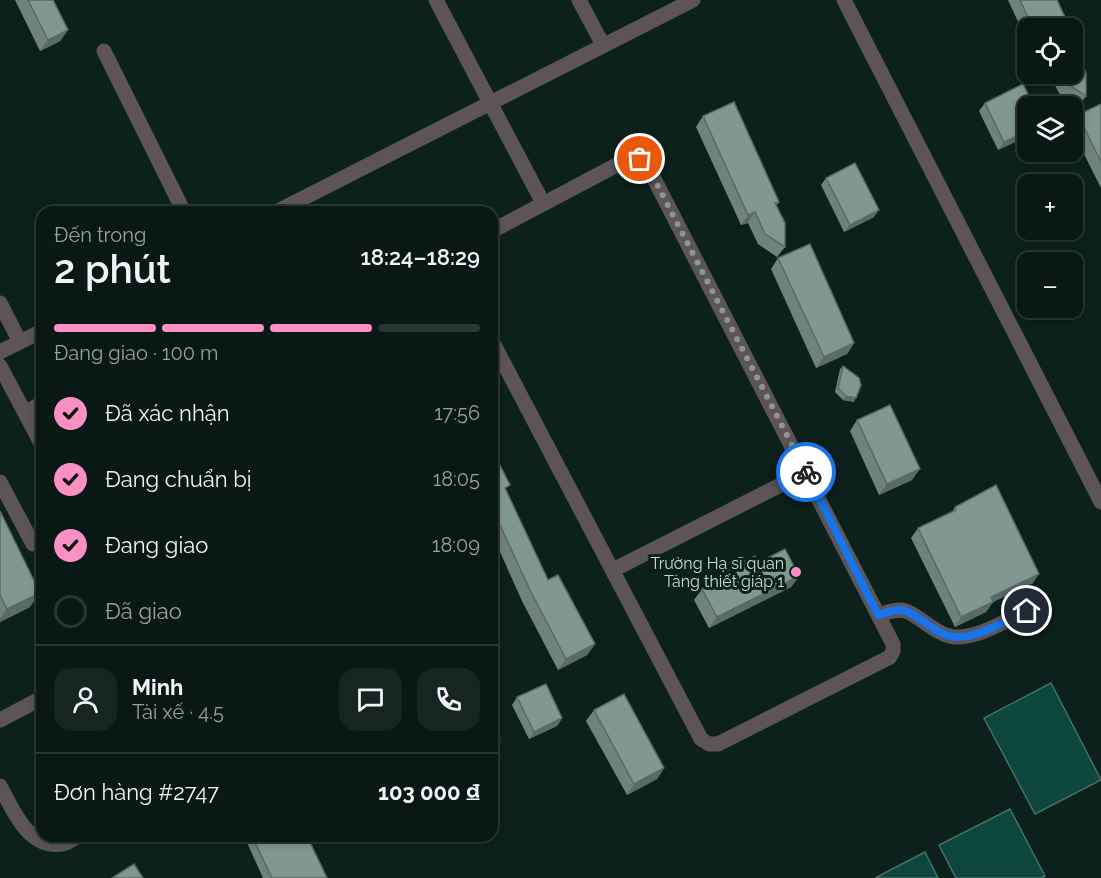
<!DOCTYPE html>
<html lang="vi">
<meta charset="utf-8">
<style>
:root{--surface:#091815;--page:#172522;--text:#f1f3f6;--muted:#99a0a0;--line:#293734;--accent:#fc8fc3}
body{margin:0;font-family:Raleway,sans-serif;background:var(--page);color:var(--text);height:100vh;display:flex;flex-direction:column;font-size:22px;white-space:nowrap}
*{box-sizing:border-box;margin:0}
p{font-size:20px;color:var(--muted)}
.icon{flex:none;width:33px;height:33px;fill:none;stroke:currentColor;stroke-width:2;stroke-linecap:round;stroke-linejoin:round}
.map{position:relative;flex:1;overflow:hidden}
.details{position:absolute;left:36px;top:206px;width:462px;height:636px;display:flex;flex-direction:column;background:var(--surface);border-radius:18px;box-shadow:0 3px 9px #0003,0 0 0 2px var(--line)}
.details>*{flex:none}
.fabs{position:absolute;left:1017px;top:18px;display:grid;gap:12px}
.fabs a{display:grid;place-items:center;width:66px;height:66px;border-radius:12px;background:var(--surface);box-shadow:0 3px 9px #0003,0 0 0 2px var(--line);font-size:30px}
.pin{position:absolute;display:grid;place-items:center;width:51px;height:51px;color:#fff;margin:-26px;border:3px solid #fff;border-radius:50%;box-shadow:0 2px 6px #0007}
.courier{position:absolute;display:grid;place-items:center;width:60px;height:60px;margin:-30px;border:4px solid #1a73e8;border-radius:50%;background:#fff;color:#222;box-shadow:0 2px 8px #0007}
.overview em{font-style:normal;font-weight:600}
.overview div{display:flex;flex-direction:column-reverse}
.overview{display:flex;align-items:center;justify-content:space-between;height:102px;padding:0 18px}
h1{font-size:39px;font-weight:600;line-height:45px}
.bar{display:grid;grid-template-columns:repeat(4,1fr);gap:9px 6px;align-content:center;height:72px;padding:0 18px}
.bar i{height:8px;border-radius:4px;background:var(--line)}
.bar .on{background:var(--accent)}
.bar p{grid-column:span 4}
.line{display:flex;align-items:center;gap:15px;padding:0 18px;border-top:2px solid var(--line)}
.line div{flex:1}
.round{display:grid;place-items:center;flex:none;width:63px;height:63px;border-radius:18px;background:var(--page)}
ol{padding:0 18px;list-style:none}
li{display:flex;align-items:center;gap:18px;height:66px}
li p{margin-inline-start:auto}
li .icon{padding:6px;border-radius:50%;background:var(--accent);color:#111;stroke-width:4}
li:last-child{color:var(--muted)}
li i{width:33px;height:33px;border:3px solid var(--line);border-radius:50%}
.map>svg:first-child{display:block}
.water{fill:#0c463d;stroke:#46726b;stroke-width:1.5}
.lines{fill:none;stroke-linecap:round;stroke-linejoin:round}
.minor{stroke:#5c5457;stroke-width:15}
.wall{fill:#6f827e}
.shaded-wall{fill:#5a6a66}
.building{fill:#819792;stroke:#5a6a66;stroke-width:1.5}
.done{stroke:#899895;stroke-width:6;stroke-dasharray:0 10.8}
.route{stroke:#1a73e8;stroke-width:8}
.poi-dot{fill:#fc8fc3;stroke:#0c201c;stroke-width:2}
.labels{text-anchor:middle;stroke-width:6;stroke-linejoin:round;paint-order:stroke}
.poi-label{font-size:16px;fill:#cdd9d6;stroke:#0c201c;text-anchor:end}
</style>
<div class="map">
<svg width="1101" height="878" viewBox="0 0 1101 878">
<rect width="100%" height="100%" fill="#0c201c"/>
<!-- water -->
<path class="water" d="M1051,683L1101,780L1035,814L984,718Z
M1010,809L1045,876L1040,878H956L939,845Z
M925,852L938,878H875Z"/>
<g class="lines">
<!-- minor -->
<path class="minor" d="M436,0L543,203
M579,0L603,45
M844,0L1101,502
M104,51L184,212
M276,212L693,0
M492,231L628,159H640L648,167L893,644V651L890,657L718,744H709L701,739L492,341
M0,303L20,342
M0,352L42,331
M0,366L42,445
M25,413L42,403
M0,482L33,544
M613,570L806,472
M878,615C886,613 897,608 906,611C923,618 937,636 956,637C979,638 1006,620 1027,611
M0,720L42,698
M492,738L493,741
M0,786C13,810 28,849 62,844C68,843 74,838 79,836"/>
</g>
<!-- wall -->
<path class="wall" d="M15,0H53L68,30L60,41L40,51Z
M1008,0H1057L1070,28H1028V43Z
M1077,56L1086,96L1078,107L1059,93L1049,74H1072Z
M985,103L1028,136L998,150L979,111Z
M1101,104V188L1072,130V122L1078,115Z
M703,116L779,202L776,206L785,247L777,257L758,244L748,223L741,225L696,127Z
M826,178L874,217L844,232L821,185Z
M778,258L854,343L847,354L816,368L771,269Z
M843,366L854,402L843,400L835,392L840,369Z
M857,420L912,480L879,495L850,431Z
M492,450L506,490L548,580L595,644L587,655L558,670L522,601L492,534Z
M955,507L1033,583L993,602L986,612L955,627L911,538L918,528L952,512Z
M0,511L30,607L0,622Z
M758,563L799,576L791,587L709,628L694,600L702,589L722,579L730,568Z
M517,697L562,718L557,726L529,739L512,705Z
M594,710L664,768L657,779L627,795L586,721Z
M244,836H307L327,878H263Z"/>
<!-- shaded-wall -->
<path class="shaded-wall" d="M68,30L60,41L40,51L48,40Z
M1028,131V136L998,150L1004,142Z
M879,210L874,217L844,232L850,225Z
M755,212L748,223L741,225L748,215Z
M854,343L847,354L816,368L824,357Z
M846,396L856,398L854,402L843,400Z
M920,469L912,480L879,495L887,484Z
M1039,574L1033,583L984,606L991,597Z
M799,576L791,587L709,628L717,617Z
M40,593L30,607L0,622V619L7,609Z
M993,602L986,612L955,627L961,617Z
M595,644L587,655L558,670L566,659Z
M562,718L557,726L529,739L534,732Z
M664,768L657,779L627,795L634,784Z"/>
<!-- building -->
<path class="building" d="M28,0H53L68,30L48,40Z
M1020,0H1057L1070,28H1033Z
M1072,34L1080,51L1076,53L1086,73V96L1066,83L1061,74H1072Z
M1023,84L1034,106H1028V131L1004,142L985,103Z
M734,102L779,202L775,203L785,223V247L765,234L755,212L748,215L703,116Z
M1101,104V162L1078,115Z
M855,163L879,210L850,225L826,178Z
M810,244L854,343L824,357L778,258Z
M843,366L859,378L861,385L856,398L846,396L838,388Z
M890,405L920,469L887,484L857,420Z
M492,450L510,485L505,488L548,580L558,575L595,644L566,659L530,590L492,508Z
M996,485L1039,574L991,597L993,602L961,617L918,528L956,510L955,507Z
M0,511L40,593L7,609L0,595Z
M785,549L799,576L717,617L702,589L732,573L730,568L755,556L758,563Z
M546,684L562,718L534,732L517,697Z
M624,694L664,768L634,784L594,710Z
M252,836H307L327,878H272Z
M134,864L143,878H112Z"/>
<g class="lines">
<!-- done -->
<path class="done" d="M640,159L648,167L806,472"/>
<!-- route -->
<path class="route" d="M806,472L878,615C886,613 897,608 906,611C923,618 937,636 956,637C980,638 1005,620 1027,611"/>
</g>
<!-- markers -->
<circle class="poi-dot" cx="796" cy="572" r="6"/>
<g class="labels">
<!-- poi labels -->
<g class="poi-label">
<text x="784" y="569">Trường Hạ sĩ quan<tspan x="784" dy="18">Tăng thiết giáp 1</tspan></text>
</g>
</g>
</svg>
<div class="fabs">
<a><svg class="icon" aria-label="locate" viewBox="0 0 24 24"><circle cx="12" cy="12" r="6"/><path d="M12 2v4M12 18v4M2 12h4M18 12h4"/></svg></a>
<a><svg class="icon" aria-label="layers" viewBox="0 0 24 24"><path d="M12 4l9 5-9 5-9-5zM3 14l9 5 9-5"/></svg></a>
<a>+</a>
<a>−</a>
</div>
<div class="pin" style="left:640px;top:159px;background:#ea580c"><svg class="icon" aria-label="bag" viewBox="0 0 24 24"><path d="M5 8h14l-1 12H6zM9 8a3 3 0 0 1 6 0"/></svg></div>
<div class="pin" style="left:1027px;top:611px;background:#1f2937"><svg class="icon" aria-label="home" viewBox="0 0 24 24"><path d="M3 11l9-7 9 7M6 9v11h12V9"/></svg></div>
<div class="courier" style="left:806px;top:472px"><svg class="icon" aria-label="bike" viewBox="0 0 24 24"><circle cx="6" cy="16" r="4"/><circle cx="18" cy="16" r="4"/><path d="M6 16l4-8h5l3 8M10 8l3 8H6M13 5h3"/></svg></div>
<section class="details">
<div class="overview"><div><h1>2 phút</h1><p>Đến trong</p></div><em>18:24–18:29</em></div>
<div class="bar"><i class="on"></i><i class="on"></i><i class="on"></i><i></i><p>Đang giao · 100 m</p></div>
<ol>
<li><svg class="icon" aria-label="check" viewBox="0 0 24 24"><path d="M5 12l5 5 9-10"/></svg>Đã xác nhận<p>17:56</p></li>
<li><svg class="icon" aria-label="check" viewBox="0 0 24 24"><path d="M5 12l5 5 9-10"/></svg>Đang chuẩn bị<p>18:05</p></li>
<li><svg class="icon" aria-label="check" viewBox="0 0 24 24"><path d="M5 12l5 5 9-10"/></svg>Đang giao<p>18:09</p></li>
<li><i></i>Đã giao</li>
</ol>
<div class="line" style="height:108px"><a class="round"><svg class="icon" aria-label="person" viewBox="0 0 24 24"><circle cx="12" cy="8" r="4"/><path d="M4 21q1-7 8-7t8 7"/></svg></a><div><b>Minh</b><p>Tài xế · 4.5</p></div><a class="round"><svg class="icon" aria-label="chat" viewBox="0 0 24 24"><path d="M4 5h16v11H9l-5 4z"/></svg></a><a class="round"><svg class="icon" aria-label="phone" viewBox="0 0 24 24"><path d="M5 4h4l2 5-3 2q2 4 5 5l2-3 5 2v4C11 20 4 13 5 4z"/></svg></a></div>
<div class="line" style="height:78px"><div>Đơn hàng #2747</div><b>103 000 ₫</b></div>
</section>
</div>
